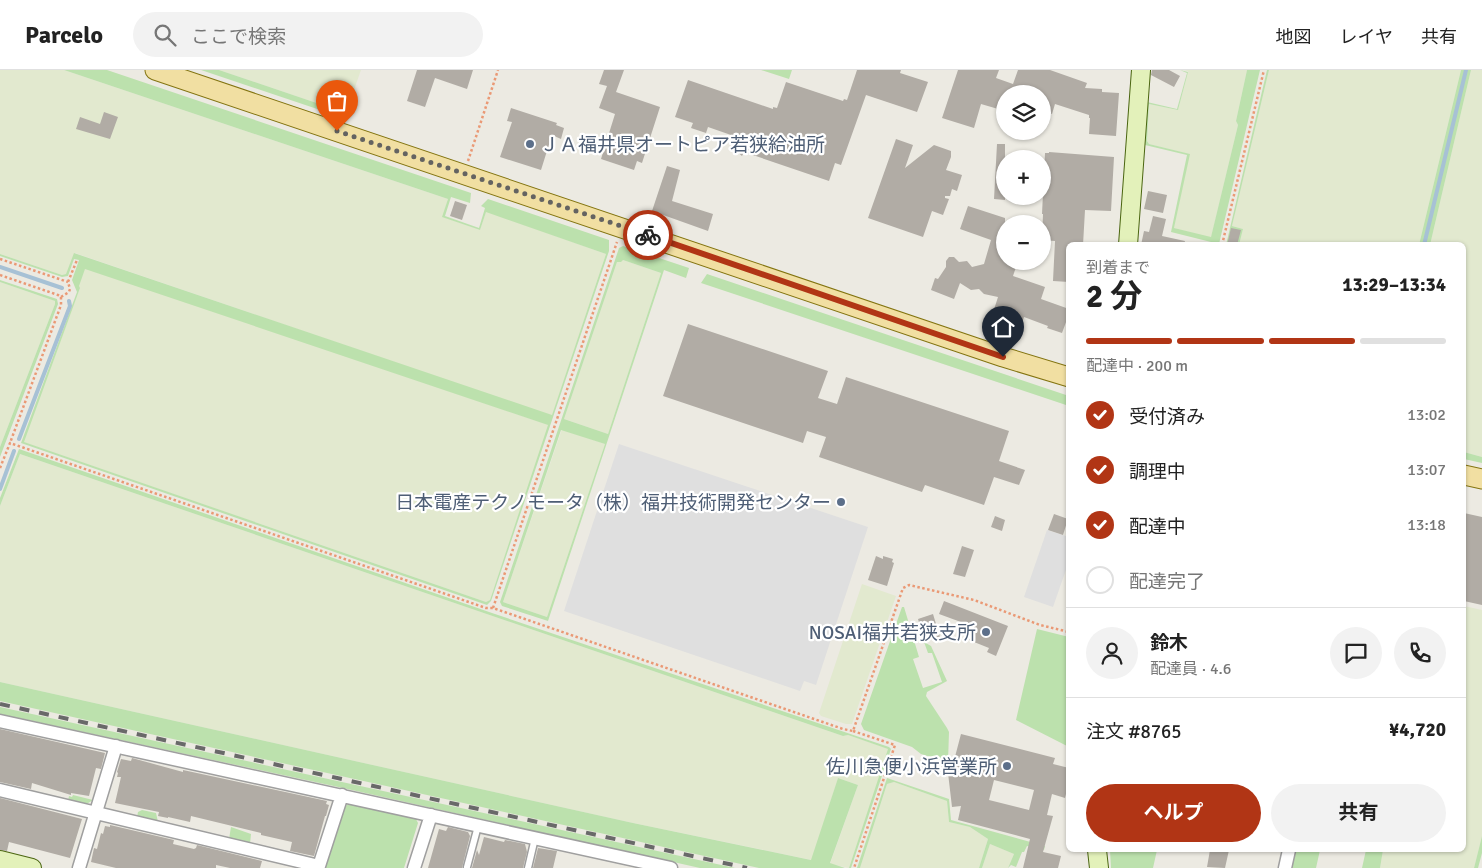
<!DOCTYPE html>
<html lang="ja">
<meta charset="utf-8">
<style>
:root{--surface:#fff;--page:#f2f2f2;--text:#222;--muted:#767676;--line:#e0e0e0;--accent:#b13515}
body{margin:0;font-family:Signika,"Noto Sans JP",sans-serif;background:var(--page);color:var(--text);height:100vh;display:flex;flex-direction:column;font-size:19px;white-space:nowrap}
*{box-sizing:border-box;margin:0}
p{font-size:16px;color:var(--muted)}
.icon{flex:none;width:28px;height:28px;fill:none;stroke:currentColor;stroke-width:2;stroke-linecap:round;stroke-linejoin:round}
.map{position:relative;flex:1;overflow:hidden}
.drawer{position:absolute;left:1066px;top:172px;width:400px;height:610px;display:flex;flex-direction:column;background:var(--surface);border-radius:8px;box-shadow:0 1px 4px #0004}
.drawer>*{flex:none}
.fabs{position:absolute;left:996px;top:15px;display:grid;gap:10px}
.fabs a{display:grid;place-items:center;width:55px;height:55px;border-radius:50%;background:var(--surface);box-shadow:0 1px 4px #0004;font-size:25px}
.pin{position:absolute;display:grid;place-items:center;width:42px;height:42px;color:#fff;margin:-51px -21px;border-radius:50% 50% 50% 0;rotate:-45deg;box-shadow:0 0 5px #0007}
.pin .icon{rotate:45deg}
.courier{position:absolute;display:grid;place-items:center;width:50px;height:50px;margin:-25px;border:4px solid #b13515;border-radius:50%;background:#fff;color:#222;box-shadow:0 1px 6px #0007}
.head em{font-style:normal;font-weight:700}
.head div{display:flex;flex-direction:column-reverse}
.head{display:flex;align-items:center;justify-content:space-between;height:85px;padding:0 20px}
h1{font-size:32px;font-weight:700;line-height:38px}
.bar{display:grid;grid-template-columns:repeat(4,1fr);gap:8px 5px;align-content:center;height:60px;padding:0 20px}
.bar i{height:6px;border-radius:4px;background:var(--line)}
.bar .on{background:var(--accent)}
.bar p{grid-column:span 4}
.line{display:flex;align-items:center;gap:12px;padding:0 20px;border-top:1px solid var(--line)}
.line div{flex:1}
.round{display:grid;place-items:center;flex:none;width:52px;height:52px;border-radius:26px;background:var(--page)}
ol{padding:0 20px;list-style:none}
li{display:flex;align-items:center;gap:15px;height:55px}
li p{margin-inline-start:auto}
li .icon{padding:5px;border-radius:50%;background:var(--accent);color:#fff;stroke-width:4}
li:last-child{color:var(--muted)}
li i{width:28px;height:28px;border:2px solid var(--line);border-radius:50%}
.cta{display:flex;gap:10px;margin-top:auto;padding:10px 20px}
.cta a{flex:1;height:58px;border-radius:30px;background:var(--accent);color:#fff;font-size:20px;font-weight:700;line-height:58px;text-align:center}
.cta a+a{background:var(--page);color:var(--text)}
header{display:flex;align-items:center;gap:30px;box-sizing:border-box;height:70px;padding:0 25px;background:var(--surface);border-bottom:1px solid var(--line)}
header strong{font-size:24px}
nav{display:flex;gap:28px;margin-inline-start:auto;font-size:18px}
.search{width:350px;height:45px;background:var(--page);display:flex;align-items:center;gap:12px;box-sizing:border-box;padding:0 18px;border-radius:28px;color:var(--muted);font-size:19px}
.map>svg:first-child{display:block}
.farmland{fill:#e2e9cf}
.grass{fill:#bce1ad;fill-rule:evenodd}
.parking{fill:#dfdfdf}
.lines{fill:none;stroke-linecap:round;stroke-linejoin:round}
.stream{stroke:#a7c1d5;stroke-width:4}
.building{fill:#b1aca5;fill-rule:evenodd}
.lane-casing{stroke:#9f9f9f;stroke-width:9}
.street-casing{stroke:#9f9f9f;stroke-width:15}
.secondary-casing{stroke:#4a6510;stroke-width:20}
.primary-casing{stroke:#837410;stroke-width:21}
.path{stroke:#ea9975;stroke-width:2.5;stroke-dasharray:2.5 2.5;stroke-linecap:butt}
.lane{stroke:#fff;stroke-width:6}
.street{stroke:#fff;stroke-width:12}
.secondary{stroke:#e3f1ba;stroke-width:18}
.primary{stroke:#f1dfa2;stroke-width:19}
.rail{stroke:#696969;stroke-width:4;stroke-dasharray:10 10;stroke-linecap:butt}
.done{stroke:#646361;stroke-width:5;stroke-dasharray:0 9}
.route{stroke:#b13515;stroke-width:6}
.service-dot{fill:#5c6f8a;stroke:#fff;stroke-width:2}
.labels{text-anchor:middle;stroke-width:4.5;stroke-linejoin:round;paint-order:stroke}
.service-label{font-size:19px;fill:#4e5e75;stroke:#fff;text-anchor:end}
</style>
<header>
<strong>Parcelo</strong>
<div class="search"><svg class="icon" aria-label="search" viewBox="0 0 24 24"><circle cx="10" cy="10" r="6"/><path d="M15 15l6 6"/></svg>ここで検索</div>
<nav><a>地図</a><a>レイヤ</a><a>共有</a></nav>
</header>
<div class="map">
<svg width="1482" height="798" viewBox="0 0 1482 798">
<rect width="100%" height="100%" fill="#eceae2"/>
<!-- farmland -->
<path class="farmland" d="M0,0H64L448,129L443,147L480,160L486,141L606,184L552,346L75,183L66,204L62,205L0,184Z
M219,0H361L346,43Z
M1183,0H1247L1236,51L1238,55L1211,168L1174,158L1189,84L1149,74L1147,71L1149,34L1178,40L1188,1Z
M1269,0H1461L1419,175H1239L1243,159L1232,156Z
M1471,0H1482V387L1464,382V175H1430Z
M623,190L661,203L608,364L564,349L617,192Z
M85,198L549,355L490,530L486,532L23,372L80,218L78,216Z
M0,212L55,231V234L0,377Z
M562,359L605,374L547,547L503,532Z
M20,384L843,666L848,665L889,679L849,798L830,794L858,715L838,708L812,790L633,753L0,612V436Z
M862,514L896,526L852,654H846L821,646L819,643Z
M1464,536L1482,540V766L1474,798H1380L1383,780H1464Z
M894,712L947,731L949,752L970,757L988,769L979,798H860L887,714Z
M990,774L1014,784L1008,798H982Z"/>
<!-- grass -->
<path class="grass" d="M64,0H107L471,123L470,133L451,127L445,146L479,158L485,138L481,136L488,129L609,170V181L491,531L487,535L21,373L77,222L72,210L79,190L74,189L68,206L62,207L0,186V184L62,205L66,204L74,183L552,345L606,184L486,142L480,160L442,147L448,129ZM85,199L548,355L490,530L486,532L24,372L80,218L79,216Z
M201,0H219L346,43L344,48Z
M761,0H792L789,9Z
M1180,0L1188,2L1178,40L1149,34L1147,71L1149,74L1190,84L1174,158L1211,167L1238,55L1236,51L1247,0H1260L1219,174L1171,162L1187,85L1145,75L1147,32L1177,39L1187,3Z
M1267,0H1269L1232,156L1243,159L1239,175H1226Z
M1461,0H1471L1430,175H1419Z
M623,176L689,198L686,208L664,200L548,551L502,536L500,532L617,184L619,178ZM623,190L661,203L608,364L564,349L617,192H621ZM561,360L605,374L547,547L503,532Z
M707,204L1069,326V336L701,213Z
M0,210L57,229L58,234L0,387V377L55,234V231L0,212Z
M19,379L492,543L889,677L891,679L851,798H849L888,679L848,665L843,666L20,384L0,436V428Z
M1464,382L1482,387V393L1464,389Z
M902,537H904L919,587L913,589L923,618L942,612L932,583H928L924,572L931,576L947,611L927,622L926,626L947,658L949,662L948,692L921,684L912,677L864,660L861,654Z
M1037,559L1069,567V677L1016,650Z
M0,612L633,753L811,790L838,708L858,715L830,793L845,798H759L0,631Z
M0,637L735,798H700L343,718L0,644Z
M887,708L949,729L951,750L1045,776L1044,780L1027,776L1024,782H1022L1016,797L1011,795L1008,798L1014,784L990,774L982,798H979L988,769L970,757L949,752L947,731L894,712L887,714L860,798H857Z
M73,725L93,730L85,735L68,731L69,726L72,727Z
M350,733L415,747L418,753L404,798H324L344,737Z
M142,740L156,743L158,752L137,747L138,742Z
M231,757L251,764L250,774L229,769Z
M1482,766V783L1478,798H1474Z
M1110,780H1157L1153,798H1111Z
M1295,780H1320L1316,798H1290Z
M1366,780H1383L1380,798H1362Z"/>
<!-- parking -->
<path class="parking" d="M619,374L868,457L816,615L804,611L800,621L564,541Z
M1047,460L1069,467V491L1053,537L1024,527Z"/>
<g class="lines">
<!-- stream -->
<path class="stream" d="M1424,175L1466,0
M0,197L62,218
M19,369L70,236L69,231
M0,419L14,381"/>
</g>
<!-- building -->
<path class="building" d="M417,0H473L467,19L435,8L425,37L407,31Z
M604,0H624L616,22L660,37L642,93L637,91L634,100L601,89L615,44L599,38L607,16L599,14Z
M857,0H901L900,3L928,12L917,42L866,25L841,95L835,93L829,111L744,82L742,86L734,79L731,65L708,57L706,63L691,58L693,53L675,47L688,10L773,39V37L777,38L786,12L843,31L844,29L847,30Z
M958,0H999L996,8L1013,14L1018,0H1050L1087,13L1085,18L1102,19V22L1119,23L1116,66L1089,64L1090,48H1089V45L1055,34L1052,44L1042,40V24H1005V41L981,34L974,58L942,48Z
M1152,0H1169L1180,6L1174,17L1151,5Z
M511,38L557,53L556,55L564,58L561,69L552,65L541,100L500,87L512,52L507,51Z
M104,42L118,47L110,69L76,59L80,47L100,54Z
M896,69L913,75L905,98L934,75L951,81V87L946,100L962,105L957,121L952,119L950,126H945V128L949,129L943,145L932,141L923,167L868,148Z
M997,74H1005V130L994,129Z
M1049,82L1114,87L1111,141L1085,140L1083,175H1069V212L1053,211L1055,171L1042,170L1043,144H1042L1045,83H1049Z
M667,96L680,100L672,131L713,144L708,161L652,141Z
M1148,121L1167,125L1163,143L1144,139Z
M455,131L467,135L462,150L450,146Z
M968,136L1005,148V164L1002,172L1005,173V191H1018L1013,206L1045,217L1041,229L1069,239V244L1062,263L1047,258L1048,256L1024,247L1019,261L990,252L998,227L984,224L979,219L971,220L960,213L954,229L931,220L935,208L938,209L946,197V191L949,187H954L959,192L967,191L972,197L984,194L991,170L960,159Z
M1153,146L1166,149L1162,166L1185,171L1184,175H1141L1144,161L1149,162Z
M1231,158L1241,160L1237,175H1227Z
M688,254L828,301L818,328L837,334L846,307L1009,361L999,391L1025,400L1019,415L994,407L984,435L925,415L922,422L819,387L826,367L807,361L803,373L663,326Z
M1464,443L1482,447V535L1464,531Z
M1054,444L1068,449L1063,465L1048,460Z
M995,446L1005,450L1002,461L991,457Z
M962,476L974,480L965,507L953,504Z
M876,486L883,489V486L893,489L892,492L894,493L887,516L868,510Z
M944,531L1008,556L996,586L987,582L989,578L964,568L969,555L939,544Z
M933,544L940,567L925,572L918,549Z
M0,659L105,683L101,699L96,698L89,726L71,723V725L32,713L31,719L0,712Z
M961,664L1055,688L1053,694L1069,698V712L1065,728L1052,724L1047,745L1053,746L1043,782L1061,786L1058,798H1023L1030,769L958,750L961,736L952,737L948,703L951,702ZM994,710L1034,720L1029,740L989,730Z
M132,688L183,702V700L327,731L326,734L329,735L326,746H325L314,786L290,781L292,772L261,765V763L191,746L190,752L168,747V748L158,746L159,742L115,733L121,707H117L118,703L117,702L121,689L131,691Z
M0,728L82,749L70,788L9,772L7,781L0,780Z
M110,755L174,770L173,774L194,779L196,778L197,775L262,791L260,798H230L216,795V798H116L91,792L94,778L97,779L101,763L103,764L105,756L110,757Z
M448,757L468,762L470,766L462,798H428L439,759L446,761Z
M484,767L504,772L505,770L525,774L527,782L523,798H472L477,780L479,785Z
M538,778L557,781L553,798H533Z
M1210,780H1229L1225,798L1207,797Z"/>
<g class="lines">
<!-- lane casing -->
<g class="lane-casing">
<path id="lane" d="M467,797L478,756
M528,798L535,768"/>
</g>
<!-- street casing -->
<g class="street-casing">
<path id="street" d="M0,651L671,798
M0,720L319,796L342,725
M79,798L116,676
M414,798L431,745
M1285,798L1289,780"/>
</g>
<!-- secondary casing -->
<g class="secondary-casing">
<path id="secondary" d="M1128,175L1141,0
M1097,780L1099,798
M0,790L32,798"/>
</g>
<!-- primary casing -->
<g class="primary-casing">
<path id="primary" d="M155,0L1003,287L1069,307
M1464,405L1482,409"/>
</g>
<!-- path -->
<path class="path" d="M468,91L498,0
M1222,175L1264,0
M0,189L68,212
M0,205L58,225L61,227V235L10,373
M61,227L69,222L70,219L68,212L77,190
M0,398L10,373L486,538H493L843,659L853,661L903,518L909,515L974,530L1040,555L1069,562
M493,538L617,172
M853,661L895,675L854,798"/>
<!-- lane -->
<use href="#lane" class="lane"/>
<!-- street -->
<use href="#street" class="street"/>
<!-- secondary -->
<use href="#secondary" class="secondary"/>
<!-- primary -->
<use href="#primary" class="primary"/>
<!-- rail -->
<path class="rail" d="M0,634L747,798"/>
</g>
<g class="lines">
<!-- done -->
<path class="done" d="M337,61L648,165"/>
<!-- route -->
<path class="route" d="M648,165L1003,287"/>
</g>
<!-- markers -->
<g class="service-dot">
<circle cx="530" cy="74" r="5"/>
<circle cx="841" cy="432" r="5"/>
<circle cx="986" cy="562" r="5"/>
<circle cx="1007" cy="696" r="5"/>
</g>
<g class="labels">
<!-- service labels -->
<g class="service-label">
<text x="540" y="81" text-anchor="start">ＪＡ福井県オートピア若狭給油所</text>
<text x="831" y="439">日本電産テクノモータ（株）福井技術開発センター</text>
<text x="976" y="569">NOSAI福井若狭支所</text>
<text x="997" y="703">佐川急便小浜営業所</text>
</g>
</g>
</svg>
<div class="fabs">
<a><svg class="icon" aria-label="layers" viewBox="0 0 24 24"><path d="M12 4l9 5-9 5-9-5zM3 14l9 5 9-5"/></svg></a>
<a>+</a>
<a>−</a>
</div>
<div class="pin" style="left:337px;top:61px;background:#ea580c"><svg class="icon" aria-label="bag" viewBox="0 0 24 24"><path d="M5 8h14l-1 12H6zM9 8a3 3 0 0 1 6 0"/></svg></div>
<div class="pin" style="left:1003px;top:287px;background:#1f2937"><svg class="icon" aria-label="home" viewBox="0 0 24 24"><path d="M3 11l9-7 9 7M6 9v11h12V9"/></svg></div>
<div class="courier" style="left:648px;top:165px"><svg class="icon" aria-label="bike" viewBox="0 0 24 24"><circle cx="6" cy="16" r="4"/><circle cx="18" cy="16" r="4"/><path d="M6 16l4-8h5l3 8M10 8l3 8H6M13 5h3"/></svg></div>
<section class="drawer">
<div class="head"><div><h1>2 分</h1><p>到着まで</p></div><em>13:29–13:34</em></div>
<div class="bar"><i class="on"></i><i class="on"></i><i class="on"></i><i></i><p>配達中 · 200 m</p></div>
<ol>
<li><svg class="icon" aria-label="check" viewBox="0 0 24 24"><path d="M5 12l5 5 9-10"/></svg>受付済み<p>13:02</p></li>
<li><svg class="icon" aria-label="check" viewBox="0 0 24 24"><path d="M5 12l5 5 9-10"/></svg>調理中<p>13:07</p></li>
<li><svg class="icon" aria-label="check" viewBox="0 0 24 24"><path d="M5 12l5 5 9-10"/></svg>配達中<p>13:18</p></li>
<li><i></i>配達完了</li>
</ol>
<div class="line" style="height:90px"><a class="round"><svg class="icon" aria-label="person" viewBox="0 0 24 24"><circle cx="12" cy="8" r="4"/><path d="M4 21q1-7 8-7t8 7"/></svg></a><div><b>鈴木</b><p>配達員 · 4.6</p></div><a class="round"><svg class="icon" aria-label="chat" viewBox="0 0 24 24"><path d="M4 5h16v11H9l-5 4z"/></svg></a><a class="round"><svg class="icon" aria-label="phone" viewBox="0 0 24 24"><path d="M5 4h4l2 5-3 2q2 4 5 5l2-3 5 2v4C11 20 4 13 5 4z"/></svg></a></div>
<div class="line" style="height:65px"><div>注文 #8765</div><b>¥4,720</b></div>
<div class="cta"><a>ヘルプ</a><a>共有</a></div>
</section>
</div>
